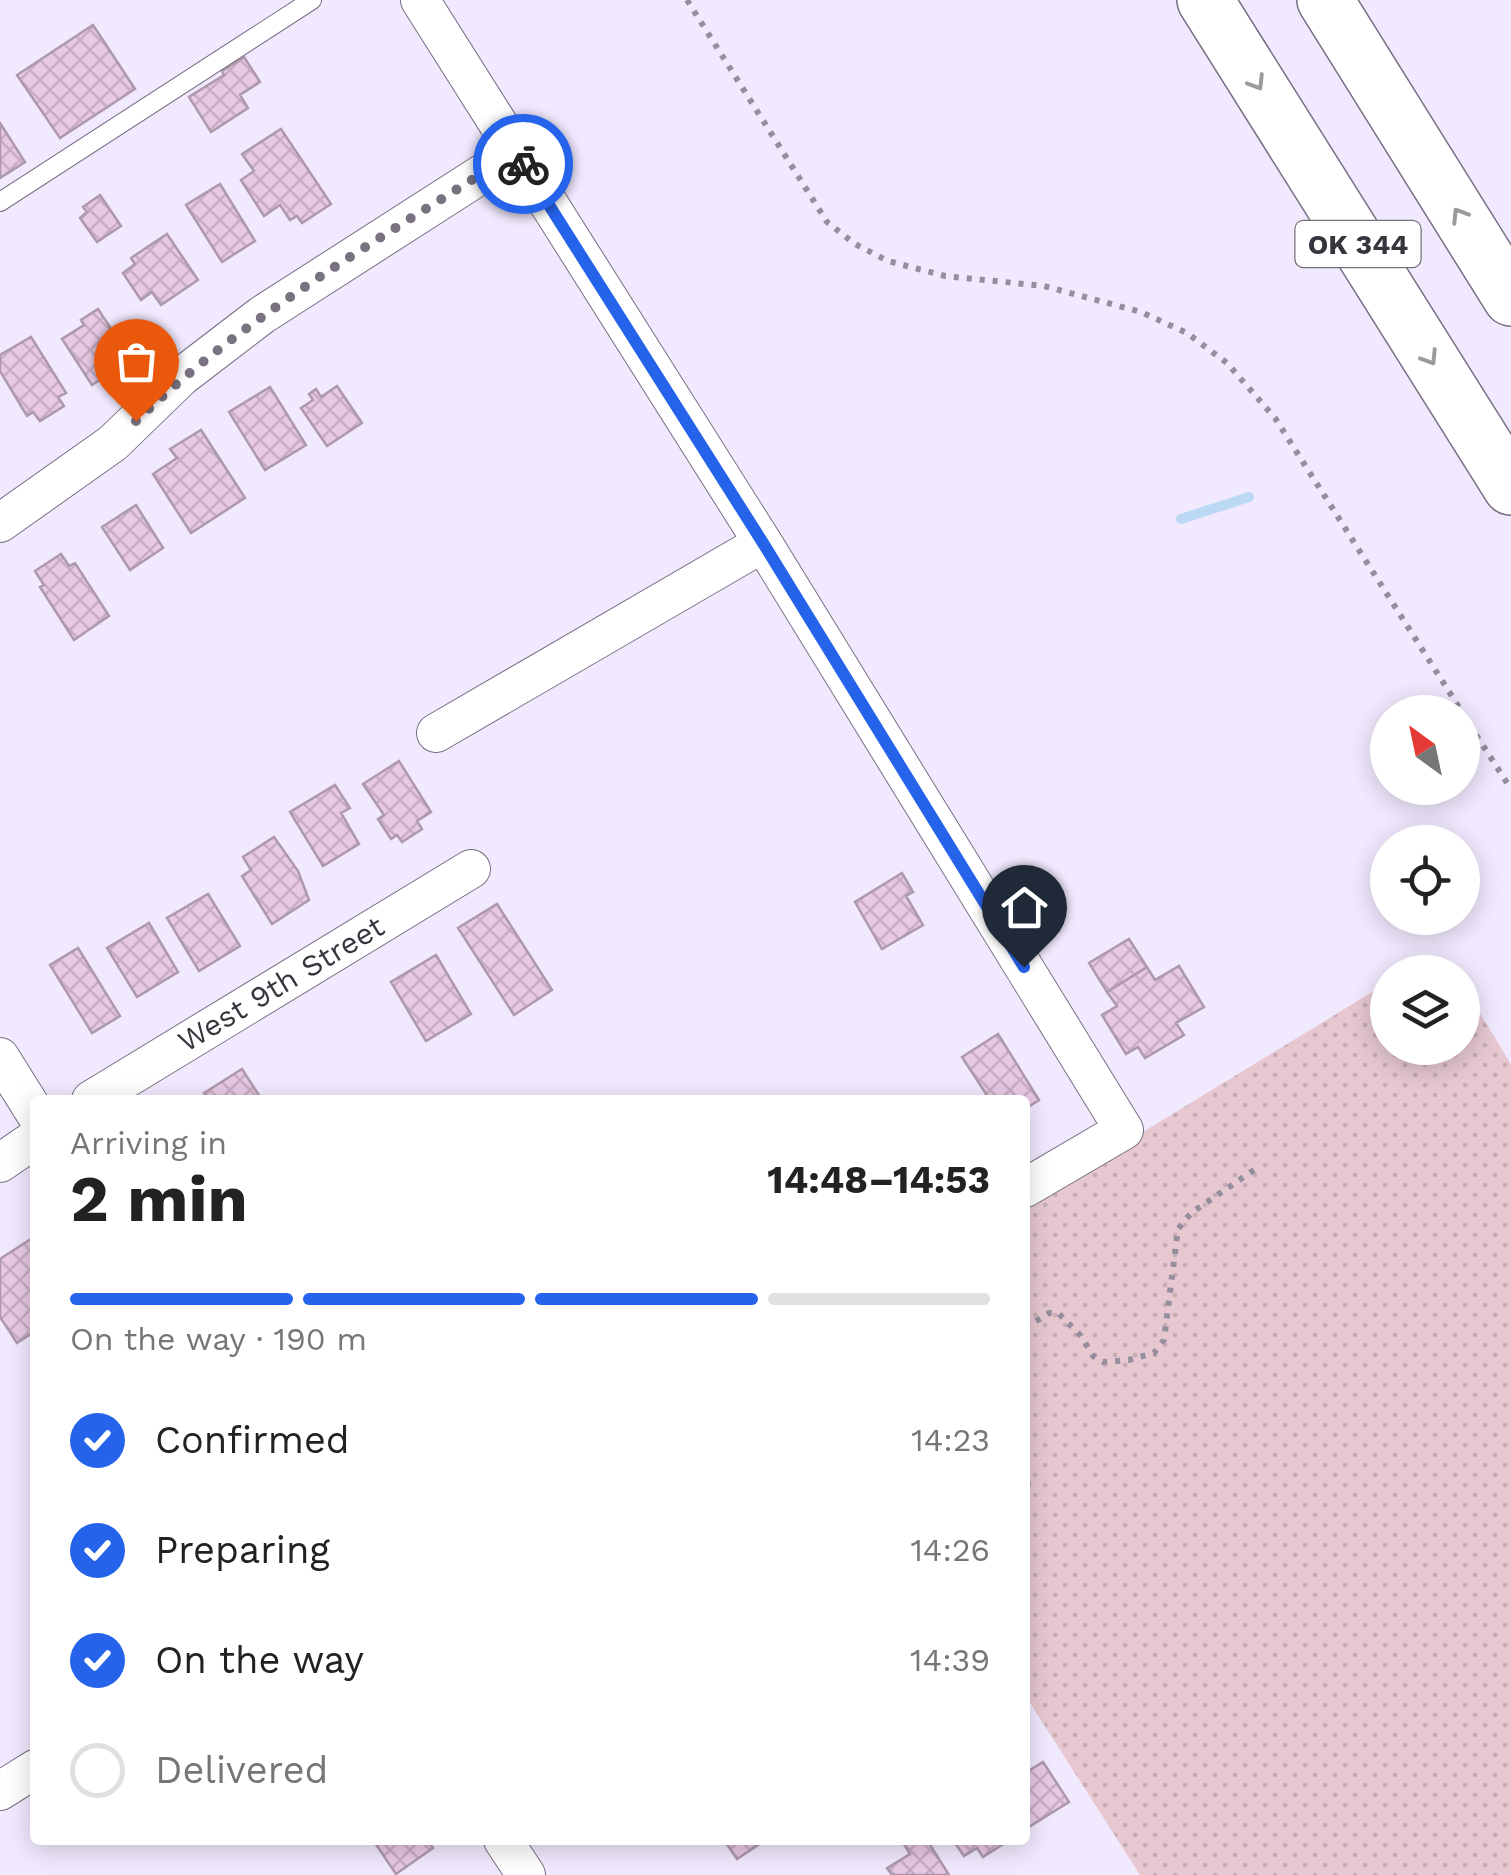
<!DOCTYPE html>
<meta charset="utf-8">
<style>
:root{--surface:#fff;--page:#f2f2f2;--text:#222;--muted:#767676;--line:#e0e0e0;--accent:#2563eb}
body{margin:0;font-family:"Work Sans",sans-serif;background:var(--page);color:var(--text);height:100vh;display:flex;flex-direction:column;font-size:38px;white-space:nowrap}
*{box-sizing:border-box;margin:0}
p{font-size:32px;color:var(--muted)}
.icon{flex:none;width:55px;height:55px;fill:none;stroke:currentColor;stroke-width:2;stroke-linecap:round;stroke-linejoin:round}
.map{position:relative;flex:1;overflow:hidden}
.sheet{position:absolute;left:30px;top:1095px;width:1000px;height:750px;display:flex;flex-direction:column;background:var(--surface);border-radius:10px;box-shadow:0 5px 25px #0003}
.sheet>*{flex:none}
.needle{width:65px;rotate:327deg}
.controls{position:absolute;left:1370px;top:695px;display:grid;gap:20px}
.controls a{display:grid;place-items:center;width:110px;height:110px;border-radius:50%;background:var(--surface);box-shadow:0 5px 25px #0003;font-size:50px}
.pin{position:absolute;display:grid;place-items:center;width:85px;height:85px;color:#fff;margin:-102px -42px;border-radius:50% 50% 50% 0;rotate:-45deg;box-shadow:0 0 10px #0007}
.pin .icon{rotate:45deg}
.courier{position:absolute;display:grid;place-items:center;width:100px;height:100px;margin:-50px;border:8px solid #2563eb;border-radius:50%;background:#fff;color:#222;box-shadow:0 2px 12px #0007}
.overview em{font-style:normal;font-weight:700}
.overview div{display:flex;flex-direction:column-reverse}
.overview{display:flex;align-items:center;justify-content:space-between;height:170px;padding:0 40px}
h1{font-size:65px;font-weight:700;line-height:75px}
.bar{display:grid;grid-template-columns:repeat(4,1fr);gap:15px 10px;align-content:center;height:120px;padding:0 40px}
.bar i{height:12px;border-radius:8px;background:var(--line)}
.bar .current{background:var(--accent)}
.bar p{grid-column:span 4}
ol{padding:0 40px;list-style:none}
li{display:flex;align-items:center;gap:30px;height:110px}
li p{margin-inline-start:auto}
li .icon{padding:10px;border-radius:50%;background:var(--accent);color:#fff;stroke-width:4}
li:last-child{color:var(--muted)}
li i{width:55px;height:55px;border:5px solid var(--line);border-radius:50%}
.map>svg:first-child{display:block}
.park{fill:url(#park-dots)}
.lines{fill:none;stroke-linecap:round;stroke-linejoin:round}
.stream{stroke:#bbd9f5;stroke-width:10}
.building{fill:url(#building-cross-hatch);stroke:#ae99ab;stroke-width:2.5}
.service-casing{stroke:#776f85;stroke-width:20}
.minor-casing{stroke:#776f85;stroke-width:40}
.motorway-casing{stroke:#776f85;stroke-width:58}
.path{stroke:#948e9d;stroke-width:6;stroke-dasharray:5 8;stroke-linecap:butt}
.service{stroke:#fff;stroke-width:18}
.minor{stroke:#fff;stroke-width:38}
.motorway{stroke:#fff;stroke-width:55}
.oneway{stroke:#9c9a9e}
.done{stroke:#797381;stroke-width:10;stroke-dasharray:0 18}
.route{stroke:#2563eb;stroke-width:12}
.labels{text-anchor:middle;stroke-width:8;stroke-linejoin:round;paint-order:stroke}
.shield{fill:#fff;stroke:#747178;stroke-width:2.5}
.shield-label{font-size:28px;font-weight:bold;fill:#38343e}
.street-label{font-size:30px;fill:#38343e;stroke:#fff}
</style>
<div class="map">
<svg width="1511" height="1875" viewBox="0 0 1511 1875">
<defs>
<pattern id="park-dots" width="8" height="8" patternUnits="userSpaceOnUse" patternTransform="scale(2.5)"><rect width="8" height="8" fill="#e7c8d1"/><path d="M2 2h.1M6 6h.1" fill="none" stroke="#c7acb4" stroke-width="1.8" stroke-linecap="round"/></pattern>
<pattern id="building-cross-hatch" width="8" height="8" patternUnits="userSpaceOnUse" patternTransform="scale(2.5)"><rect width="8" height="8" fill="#e8c9e4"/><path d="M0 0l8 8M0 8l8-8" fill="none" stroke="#c8adc5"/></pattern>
</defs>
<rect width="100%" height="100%" fill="#f1e9fe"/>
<!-- park -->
<path class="park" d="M1387,983L1388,1048H1462L1463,986L1511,1064V1875H1140L1025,1695V1204Z"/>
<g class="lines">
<!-- stream -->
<path class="stream" d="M1181,519L1249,497"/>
</g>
<!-- building -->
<path class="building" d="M93,25L135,89L60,138L17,75Z
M244,57L260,82L240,95L248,108L211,132L189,97L224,75L222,71Z
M0,123L25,162L0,178Z
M281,129L331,204L302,223L297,216L290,220L280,205L264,216L241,180L254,171L242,154Z
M220,184L255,241L222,262L186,205Z
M100,195L121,226L97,242L80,218L87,212L83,207Z
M167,234L198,280L161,305L152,292L141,300L123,273L135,264L131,258Z
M98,309L131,359L92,385L62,339L84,325L81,320Z
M31,337L66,393L58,397L64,406L40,421L33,412L27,416L0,371V355Z
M337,386L362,423L327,446L301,408L313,400L309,394L316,389L321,397Z
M270,387L306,445L265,470L229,412Z
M201,430L245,498L191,533L153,474L177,458L170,449Z
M136,505L163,548L130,570L102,527Z
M61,554L69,566L75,563L109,616L74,640L40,587L44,585L35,571Z
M399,761L431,812L417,821L422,829L402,842L397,835L391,839L378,819L384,815L363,784Z
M335,785L350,808L341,813L359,844L323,866L290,812Z
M274,837L298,871L309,900L272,924L242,876L251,870L243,857Z
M902,873L913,892L906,896L923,925L882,949L855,902Z
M208,894L240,946L199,971L167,918Z
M497,904L552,990L514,1015L458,928Z
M149,923L178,972L137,997L107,948Z
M1129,939L1147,967L1107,992L1089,963Z
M78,948L120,1016L92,1033L50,965Z
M436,955L471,1014L426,1041L391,982Z
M1179,966L1204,1007L1176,1023L1184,1035L1145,1058L1138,1047L1126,1054L1102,1015L1117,1006L1107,992L1147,967L1155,980Z
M998,1034L1039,1100L1025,1109V1100H990L962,1057Z
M242,1069L262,1100H209L204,1093Z
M34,1237L35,1331L17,1343L0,1317V1259Z
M1043,1762L1069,1802L1027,1828L1025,1773Z
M373,1840H427L433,1848L396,1874Z
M724,1840H763L764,1841L737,1859Z
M927,1840L949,1875H892L887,1868L910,1854L902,1841Z
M953,1840H1003L1005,1843L983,1857L977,1848L964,1856Z"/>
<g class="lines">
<!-- service casing -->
<g class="service-casing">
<path id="service" d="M0,202L312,0"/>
</g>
<!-- minor casing -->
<g class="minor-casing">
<path id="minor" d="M420,0L763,543L1124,1130L1025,1188
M0,523L113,443L181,377L262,315L516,152
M436,733L763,543
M0,1057L35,1113
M91,1100L471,869
M0,1163L35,1139
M0,1791L35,1769
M503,1840L526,1875"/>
</g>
<!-- motorway casing -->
<g class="motorway-casing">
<path id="motorway" d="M1205,0L1511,487
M1325,0L1511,298"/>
</g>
<!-- path -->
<path class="path" d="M687,0L827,222L855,244L888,261L945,276L1044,286L1141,312L1187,333L1227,363L1275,418L1462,712
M1462,713L1511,789
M1025,1328L1049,1313H1058L1081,1336L1093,1356L1103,1362L1129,1360L1154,1353L1164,1340L1178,1229L1191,1213L1254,1170
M1025,1456L1028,1482L1025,1499"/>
<!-- service -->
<use href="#service" class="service"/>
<!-- minor -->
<use href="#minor" class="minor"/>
<!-- motorway -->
<use href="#motorway" class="motorway"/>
</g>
<!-- one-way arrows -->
<defs><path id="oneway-chevron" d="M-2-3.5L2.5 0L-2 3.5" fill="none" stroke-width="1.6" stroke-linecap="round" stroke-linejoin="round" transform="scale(2.5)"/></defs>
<g class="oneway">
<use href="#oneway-chevron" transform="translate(1257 83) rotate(58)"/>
<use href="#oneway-chevron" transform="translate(1459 215) rotate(-122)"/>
<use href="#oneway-chevron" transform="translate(1430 358) rotate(58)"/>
</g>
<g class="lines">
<!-- done -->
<path class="done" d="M136,421C248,313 385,236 516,152L523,164"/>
<!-- route -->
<path class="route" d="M523,164L763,543L1024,967"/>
</g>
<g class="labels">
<!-- shield labels -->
<rect class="shield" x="1295.5" y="221" width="125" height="46" rx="8"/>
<g class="shield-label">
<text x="1358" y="254">OK 344</text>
</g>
<!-- street labels -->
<g class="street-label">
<text transform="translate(281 984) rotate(-31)" y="10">West 9th Street</text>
</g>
</g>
</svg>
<div class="controls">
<a><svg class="needle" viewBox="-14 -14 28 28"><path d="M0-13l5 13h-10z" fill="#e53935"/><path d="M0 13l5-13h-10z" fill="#767676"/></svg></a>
<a><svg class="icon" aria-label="locate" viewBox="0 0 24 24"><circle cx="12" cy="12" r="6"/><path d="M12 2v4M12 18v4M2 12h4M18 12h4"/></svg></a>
<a><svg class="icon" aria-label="layers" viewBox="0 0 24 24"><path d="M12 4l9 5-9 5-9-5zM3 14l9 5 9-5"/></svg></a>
</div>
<div class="pin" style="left:136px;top:421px;background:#ea580c"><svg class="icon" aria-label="bag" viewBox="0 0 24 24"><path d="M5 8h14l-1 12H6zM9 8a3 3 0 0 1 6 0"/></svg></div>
<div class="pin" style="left:1024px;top:967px;background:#1f2937"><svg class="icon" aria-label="home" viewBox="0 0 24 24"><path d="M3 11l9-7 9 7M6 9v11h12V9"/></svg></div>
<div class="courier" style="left:523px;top:164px"><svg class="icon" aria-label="bike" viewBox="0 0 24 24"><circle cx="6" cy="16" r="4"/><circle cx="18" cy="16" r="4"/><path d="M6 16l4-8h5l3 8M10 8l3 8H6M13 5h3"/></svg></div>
<section class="sheet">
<div class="overview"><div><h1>2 min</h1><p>Arriving in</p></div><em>14:48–14:53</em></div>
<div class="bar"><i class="current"></i><i class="current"></i><i class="current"></i><i></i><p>On the way · 190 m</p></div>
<ol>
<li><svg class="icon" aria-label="check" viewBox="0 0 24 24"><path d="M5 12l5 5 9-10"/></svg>Confirmed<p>14:23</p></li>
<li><svg class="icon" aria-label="check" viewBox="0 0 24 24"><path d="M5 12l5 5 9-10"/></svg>Preparing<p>14:26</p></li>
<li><svg class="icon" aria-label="check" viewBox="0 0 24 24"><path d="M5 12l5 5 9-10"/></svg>On the way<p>14:39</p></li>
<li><i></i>Delivered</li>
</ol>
</section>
</div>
